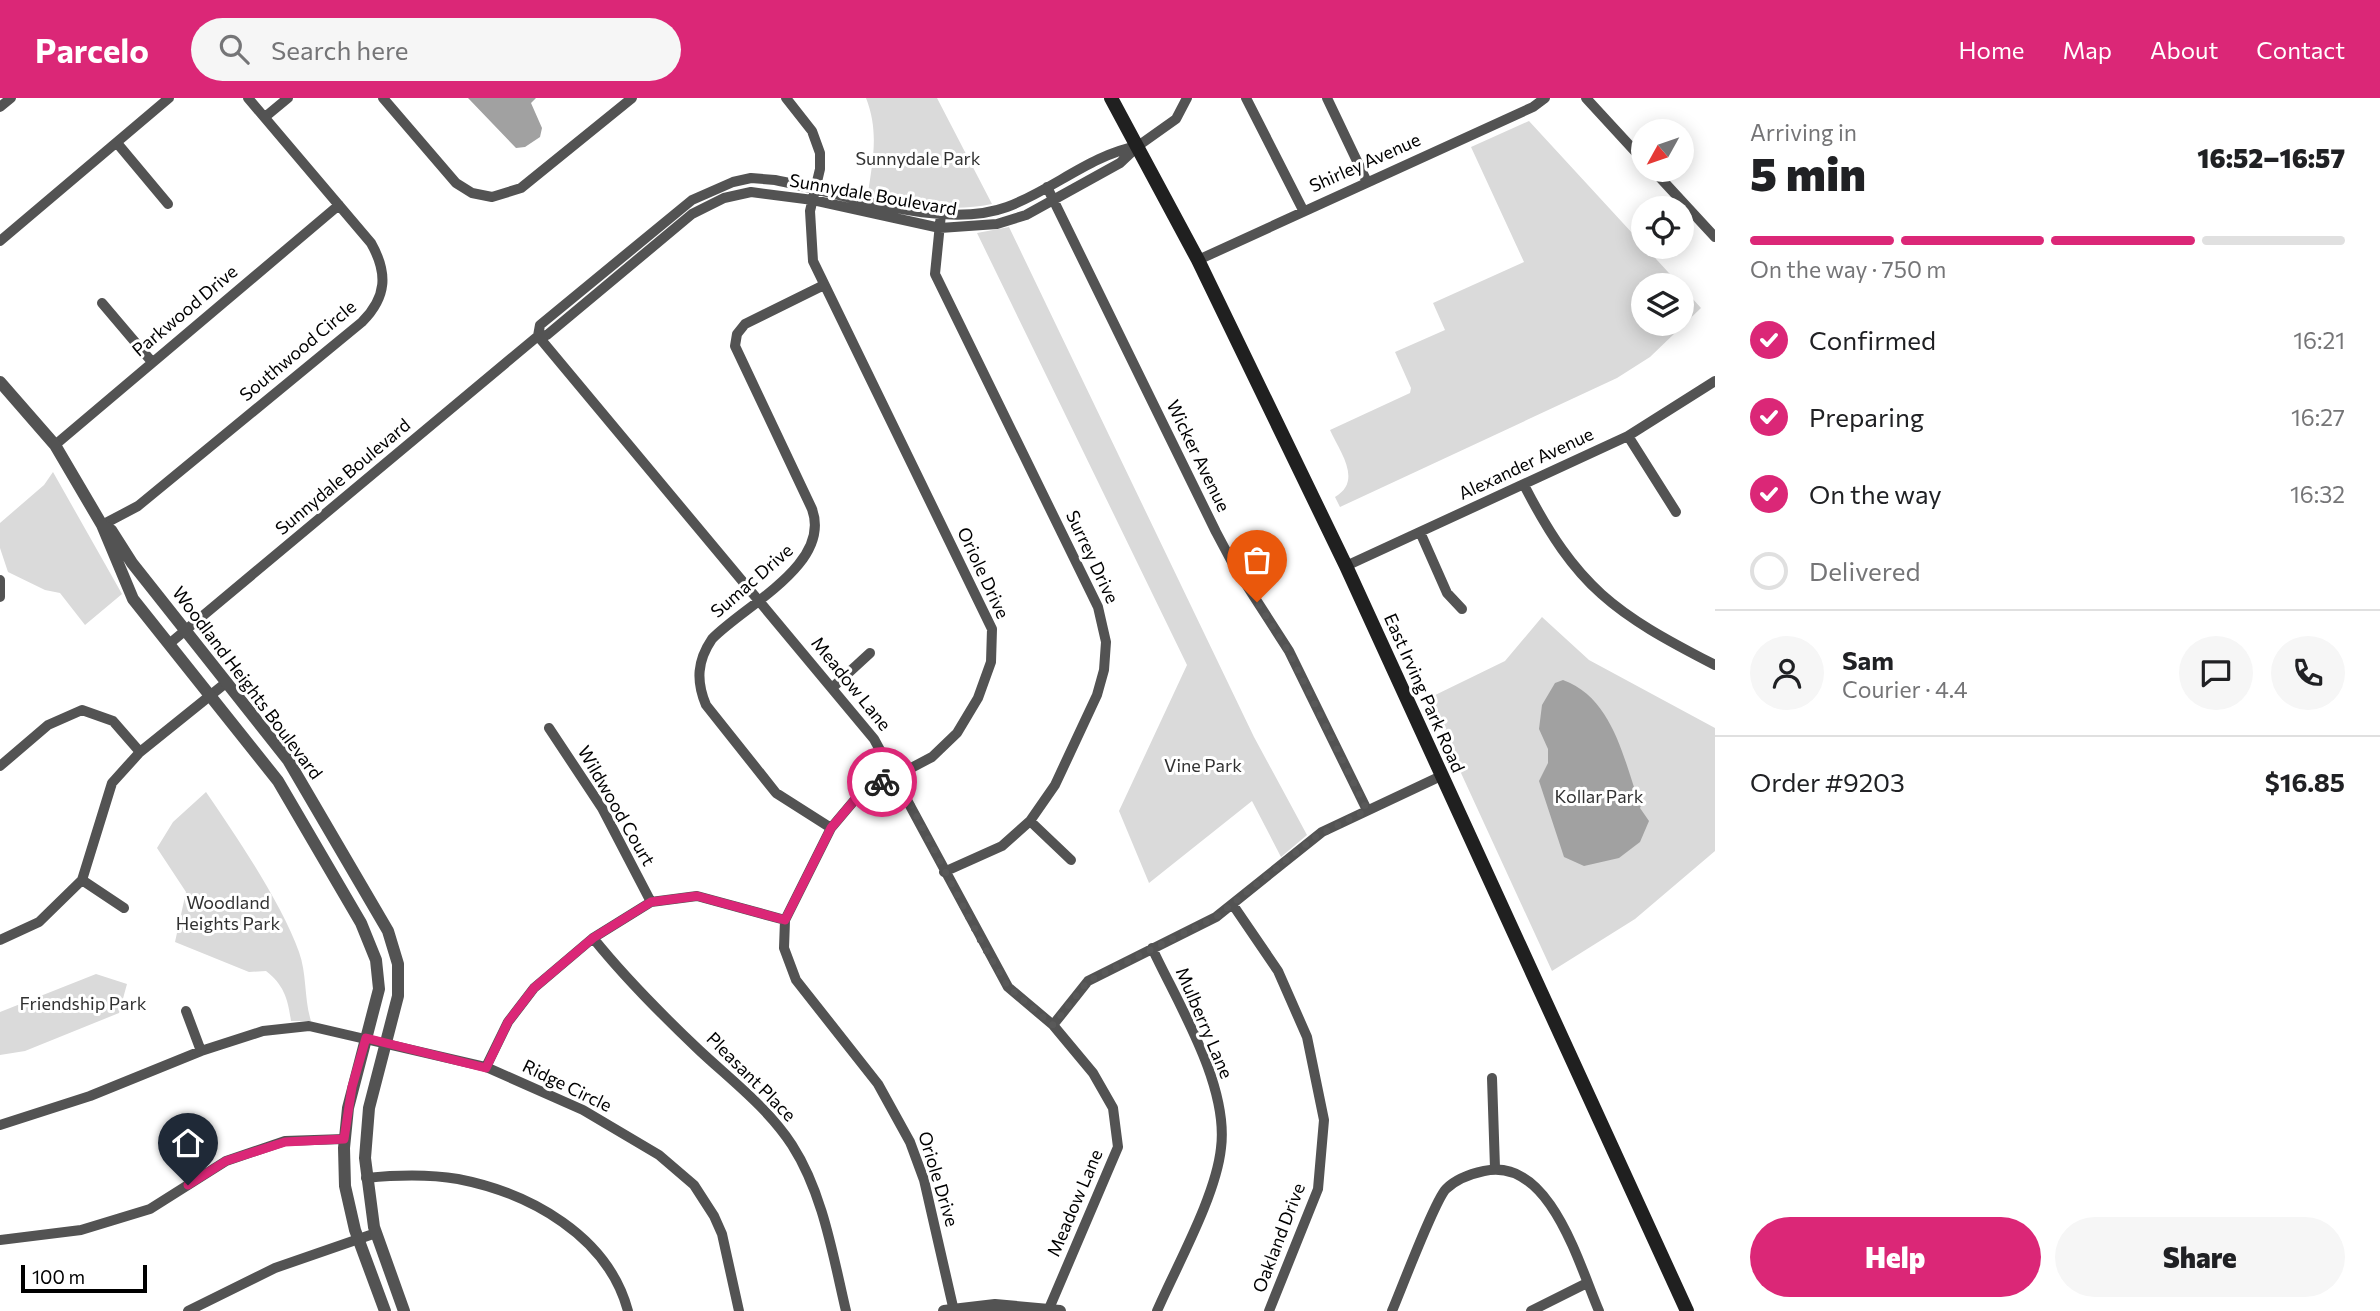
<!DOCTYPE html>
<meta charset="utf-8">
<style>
:root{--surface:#fff;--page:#f6f6f6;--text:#202124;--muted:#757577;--line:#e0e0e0;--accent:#db2777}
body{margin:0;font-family:Commissioner,sans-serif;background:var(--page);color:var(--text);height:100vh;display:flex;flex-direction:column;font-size:26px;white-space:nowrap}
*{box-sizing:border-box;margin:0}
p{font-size:23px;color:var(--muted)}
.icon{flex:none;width:38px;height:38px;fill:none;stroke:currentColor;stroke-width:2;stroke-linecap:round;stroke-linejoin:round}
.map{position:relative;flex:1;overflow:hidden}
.sheet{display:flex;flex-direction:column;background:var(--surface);width:665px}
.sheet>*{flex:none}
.needle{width:46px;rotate:230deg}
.tools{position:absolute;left:1631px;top:21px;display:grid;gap:14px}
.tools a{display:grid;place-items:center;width:63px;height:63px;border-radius:50%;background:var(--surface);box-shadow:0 4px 18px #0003;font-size:35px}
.scale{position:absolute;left:21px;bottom:18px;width:126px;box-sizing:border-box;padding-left:7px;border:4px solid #000;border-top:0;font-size:19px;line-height:24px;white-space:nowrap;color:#000;-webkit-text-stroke:5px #fff;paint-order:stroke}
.pin{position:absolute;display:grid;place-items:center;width:60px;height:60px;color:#fff;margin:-72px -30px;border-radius:50% 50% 50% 0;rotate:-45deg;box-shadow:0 0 7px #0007}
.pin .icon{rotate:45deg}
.courier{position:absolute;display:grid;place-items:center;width:70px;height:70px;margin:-35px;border:5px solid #db2777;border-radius:50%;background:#fff;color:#222;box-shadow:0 2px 9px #0007}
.headline em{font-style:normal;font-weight:800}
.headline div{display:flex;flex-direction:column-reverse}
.headline{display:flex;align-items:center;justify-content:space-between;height:119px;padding:0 35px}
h1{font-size:46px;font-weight:800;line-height:52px}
.bar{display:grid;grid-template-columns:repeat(4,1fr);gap:10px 7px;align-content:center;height:84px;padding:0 35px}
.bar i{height:9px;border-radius:5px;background:var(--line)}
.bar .on{background:var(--accent)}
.bar p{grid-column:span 4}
.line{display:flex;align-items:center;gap:18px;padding:0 35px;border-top:2px solid var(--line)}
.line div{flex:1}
.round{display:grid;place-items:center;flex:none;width:74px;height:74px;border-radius:37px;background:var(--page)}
ol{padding:0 35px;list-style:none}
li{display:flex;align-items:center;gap:21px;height:77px}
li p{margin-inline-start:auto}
li .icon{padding:7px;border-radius:50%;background:var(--accent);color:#fff;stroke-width:4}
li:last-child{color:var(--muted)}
li i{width:38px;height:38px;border:4px solid var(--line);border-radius:50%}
.action{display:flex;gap:14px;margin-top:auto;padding:14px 35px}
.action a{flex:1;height:80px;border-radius:42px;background:var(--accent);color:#fff;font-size:28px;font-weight:800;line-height:80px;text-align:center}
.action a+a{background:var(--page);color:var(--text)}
header{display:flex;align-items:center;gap:42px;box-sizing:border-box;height:98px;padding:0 35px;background:var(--accent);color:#fff}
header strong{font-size:33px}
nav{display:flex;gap:38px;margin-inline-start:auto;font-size:24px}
.search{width:490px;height:63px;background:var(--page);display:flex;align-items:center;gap:18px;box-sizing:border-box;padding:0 24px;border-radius:38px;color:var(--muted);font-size:26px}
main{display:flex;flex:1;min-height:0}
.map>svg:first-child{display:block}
.green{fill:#dadada}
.water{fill:#a1a1a1}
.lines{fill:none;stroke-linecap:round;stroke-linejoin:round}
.minor{stroke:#535353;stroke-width:10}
.tertiary{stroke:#535353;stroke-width:12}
.secondary{stroke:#202020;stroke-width:14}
.done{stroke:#595959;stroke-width:7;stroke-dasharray:0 12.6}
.route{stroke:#db2777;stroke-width:9}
.labels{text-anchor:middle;stroke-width:6;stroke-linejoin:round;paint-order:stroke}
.park-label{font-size:18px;fill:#313131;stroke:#fff}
.street-label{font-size:18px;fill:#000;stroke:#fff}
</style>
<header>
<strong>Parcelo</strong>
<div class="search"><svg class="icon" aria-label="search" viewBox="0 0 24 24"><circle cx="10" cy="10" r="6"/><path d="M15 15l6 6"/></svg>Search here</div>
<nav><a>Home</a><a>Map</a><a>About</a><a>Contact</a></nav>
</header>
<main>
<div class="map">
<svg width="1715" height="1213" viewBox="0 0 1715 1213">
<rect width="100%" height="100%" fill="#fff"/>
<!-- green -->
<path class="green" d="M866,0H937L992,106C948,115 911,106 868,95C873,61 879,33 866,0Z
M1529,23L1680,187H1643V226H1682V189L1701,210L1650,259L1617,280L1340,409L1335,399C1363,383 1340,354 1330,332L1410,295L1411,290L1395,254L1445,232L1433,205L1524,164L1471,49Z
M1009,129L1254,639L1307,737L1281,759L1252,703L1149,785L1119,713L1187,567L977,135Z
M53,374L122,496L85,527L60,495L45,492L8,474L0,450V425L44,387Z
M1542,519L1589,562L1715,630V753L1635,821L1552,873L1427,601L1505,563Z
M206,694C236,738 281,804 299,854C307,876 304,901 311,923H291C288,901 284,887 266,873L249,874L175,844L186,794L157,750L173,724Z
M96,876L127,886L119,915L25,953L0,957V914Z"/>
<!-- water -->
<path class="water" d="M468,0H536L531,5L542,30L540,39L525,49L516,50Z
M1563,582C1610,599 1622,654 1636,695L1643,703L1640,710L1649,723L1640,744L1619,760L1584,768L1564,759L1539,683L1548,665V651L1539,631L1542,607L1555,585Z"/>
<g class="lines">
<!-- minor -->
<path class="minor" d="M383,0L456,85L472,95L492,99L521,90L632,0
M786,0L812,33L820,55V71L810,113L813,163L992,531L991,564L978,600L957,635L932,659L858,698L831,730L785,822L784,850L796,882L878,986L910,1044L924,1082L954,1213
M1246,0L1303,112
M1327,0L1367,84
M1586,0L1643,62
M0,9L11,0
M265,19L288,0
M117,45L168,106
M1653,72L1715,139
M1047,89L1216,434L1233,466L1289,553L1367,712
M941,116L935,176L1098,509L1106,544L1104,572L1097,597L1055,687L1030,723L1002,748L944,774
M0,143L169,0
M1198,162L1533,9L1545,0
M822,188L745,226L737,236L735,248L812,411C832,466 745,507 712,541C697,563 696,583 706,607L776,695L831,730
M102,205L152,264
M538,238L874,641L1008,889L1053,927L1093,975L1113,1010L1118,1049L1048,1213
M538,238L540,227L692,102L733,84L751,80L775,82C843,95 942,133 1007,109C1053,92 1090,57 1138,48
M1628,338L1676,414
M55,347L339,107
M1524,387C1577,490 1614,515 1715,567
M102,427L138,408L362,224C387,199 388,175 371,145L248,0
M1420,434L1447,495L1462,511
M1346,468L1628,338L1715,283
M0,482V499
M169,546L538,238L547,237L692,116L724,100L751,94L813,102L940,130L997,126L1026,117L1120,65L1138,48L1176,21L1187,0
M833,589L870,555
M549,630L602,710L651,804
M0,668L48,627L82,612L113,623L140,654
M1030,723L1071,762
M82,782L124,810
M1233,807L1278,873L1307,939L1324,1022L1318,1091L1269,1213
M593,840C626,881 661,916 699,952C731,982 768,1010 792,1047C823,1095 833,1158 846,1213
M0,842L39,824L82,782L112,685L140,654L227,584
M1152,850C1178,906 1229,987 1221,1050C1216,1098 1177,1167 1157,1213
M186,913L201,953
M1053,927L1088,883L1216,819L1322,734L1441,678
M486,969L508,924L534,890L593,840L651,804L697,798L785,822
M1492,980L1495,1070
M0,1027L90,998L201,953L263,933L309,928L486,969L583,1012L659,1057L694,1087L714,1118L722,1136L739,1213
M366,1080C396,1077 428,1076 458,1081C530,1095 608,1138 628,1213
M0,1142L81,1132L150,1111L226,1063L285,1043L344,1041
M188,1213L275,1170L376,1135
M1392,1213C1401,1192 1435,1102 1446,1091C1456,1081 1470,1076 1484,1073C1550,1058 1579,1167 1599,1213
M1531,1213L1587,1185"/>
<!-- tertiary -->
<path class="tertiary" d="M0,284L55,347L102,427L133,501L278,683L361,825L376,862L379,891L348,1010L344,1050L345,1088L355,1132L385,1213
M103,428L111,432L132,465L288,662L388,833L398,866V898L369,1010L365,1060L374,1129L404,1213
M944,1213L995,1207L1060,1213"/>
<!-- secondary -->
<path class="secondary" d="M1111,0L1198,162L1346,468L1687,1213"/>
</g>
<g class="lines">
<!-- done -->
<path class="done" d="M882,684L895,676L982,845L1008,889L1053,927L1088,883L1216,819L1315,739L1367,712L1289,554L1257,504"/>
<!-- route -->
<path class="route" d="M188,1087L226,1063L285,1044L344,1041L352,989L366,940L486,970L508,924L534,890L593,840L651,804L697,798L785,822L831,730L858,698L882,684"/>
</g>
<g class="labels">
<!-- park labels -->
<g class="park-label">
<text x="918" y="67">Sunnydale Park</text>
<text x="1203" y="674">Vine Park</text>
<text x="1599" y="705">Kollar Park</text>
<text x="228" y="811">Woodland<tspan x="228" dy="21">Heights Park</tspan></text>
<text x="83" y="912">Friendship Park</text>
</g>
<!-- street labels -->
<g class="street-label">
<text transform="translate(1365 65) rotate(-24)" y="6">Shirley Avenue</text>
<text transform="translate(873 97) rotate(10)" y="6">Sunnydale Boulevard</text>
<text transform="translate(185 213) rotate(-40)" y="6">Parkwood Drive</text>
<text transform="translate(298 253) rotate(-40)" y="6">Southwood Circle</text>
<text transform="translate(1198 358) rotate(64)" y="6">Wicker Avenue</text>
<text transform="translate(1526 366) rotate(-25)" y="6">Alexander Avenue</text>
<text transform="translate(343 379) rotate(-40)" y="6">Sunnydale Boulevard</text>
<text transform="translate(1092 459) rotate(65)" y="6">Surrey Drive</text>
<text transform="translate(983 475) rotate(65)" y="6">Oriole Drive</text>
<text transform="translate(752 483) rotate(-41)" y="6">Sumac Drive</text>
<text transform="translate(247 585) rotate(53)" y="6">Woodland Heights Boulevard</text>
<text transform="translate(851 586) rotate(51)" y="6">Meadow Lane</text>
<text transform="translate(1424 595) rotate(66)" y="6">East Irving Park Road</text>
<text transform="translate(616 708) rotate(60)" y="6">Wildwood Court</text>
<text transform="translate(1204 925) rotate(67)" y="6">Mulberry Lane</text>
<text transform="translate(751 979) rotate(45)" y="6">Pleasant Place</text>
<text transform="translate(567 988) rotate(26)" y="6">Ridge Circle</text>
<text transform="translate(938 1081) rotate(73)" y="6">Oriole Drive</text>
<text transform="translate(1075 1105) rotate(-67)" y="6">Meadow Lane</text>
<text transform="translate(1279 1140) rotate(-69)" y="6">Oakland Drive</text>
</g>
</g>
</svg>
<div class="tools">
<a><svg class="needle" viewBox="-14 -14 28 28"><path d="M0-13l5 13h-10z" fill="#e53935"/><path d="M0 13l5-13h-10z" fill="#757577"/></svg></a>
<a><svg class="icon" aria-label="locate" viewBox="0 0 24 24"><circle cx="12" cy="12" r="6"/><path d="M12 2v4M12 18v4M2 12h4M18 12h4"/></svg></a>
<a><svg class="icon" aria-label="layers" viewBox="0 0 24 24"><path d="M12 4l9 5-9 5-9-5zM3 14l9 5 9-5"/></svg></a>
</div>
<div class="scale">100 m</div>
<div class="pin" style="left:1257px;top:504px;background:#ea580c"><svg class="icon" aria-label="bag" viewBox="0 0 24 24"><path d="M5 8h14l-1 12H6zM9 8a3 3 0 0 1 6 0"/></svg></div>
<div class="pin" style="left:188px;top:1087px;background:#1f2937"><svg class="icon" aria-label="home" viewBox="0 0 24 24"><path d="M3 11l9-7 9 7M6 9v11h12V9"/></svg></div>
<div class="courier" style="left:882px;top:684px"><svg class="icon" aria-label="bike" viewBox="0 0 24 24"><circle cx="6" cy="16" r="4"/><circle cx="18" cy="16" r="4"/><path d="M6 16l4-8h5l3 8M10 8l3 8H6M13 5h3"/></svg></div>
</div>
<section class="sheet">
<div class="headline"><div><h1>5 min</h1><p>Arriving in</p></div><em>16:52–16:57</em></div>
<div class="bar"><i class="on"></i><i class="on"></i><i class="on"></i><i></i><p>On the way · 750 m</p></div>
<ol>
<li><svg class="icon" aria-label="check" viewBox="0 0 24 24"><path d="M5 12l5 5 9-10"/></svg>Confirmed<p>16:21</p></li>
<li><svg class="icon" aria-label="check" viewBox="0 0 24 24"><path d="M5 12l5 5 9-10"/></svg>Preparing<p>16:27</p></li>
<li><svg class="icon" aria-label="check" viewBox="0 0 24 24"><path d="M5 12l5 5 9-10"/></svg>On the way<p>16:32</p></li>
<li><i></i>Delivered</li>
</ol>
<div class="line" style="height:126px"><a class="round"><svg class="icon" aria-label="person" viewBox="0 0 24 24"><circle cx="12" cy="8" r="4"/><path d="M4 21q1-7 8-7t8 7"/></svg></a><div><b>Sam</b><p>Courier · 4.4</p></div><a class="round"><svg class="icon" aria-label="chat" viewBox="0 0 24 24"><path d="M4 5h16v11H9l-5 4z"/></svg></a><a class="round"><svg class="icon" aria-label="phone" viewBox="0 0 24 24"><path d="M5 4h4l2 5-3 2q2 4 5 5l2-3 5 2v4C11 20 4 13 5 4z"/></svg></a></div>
<div class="line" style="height:91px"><div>Order #9203</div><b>$16.85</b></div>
<div class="action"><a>Help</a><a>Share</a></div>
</section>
</main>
